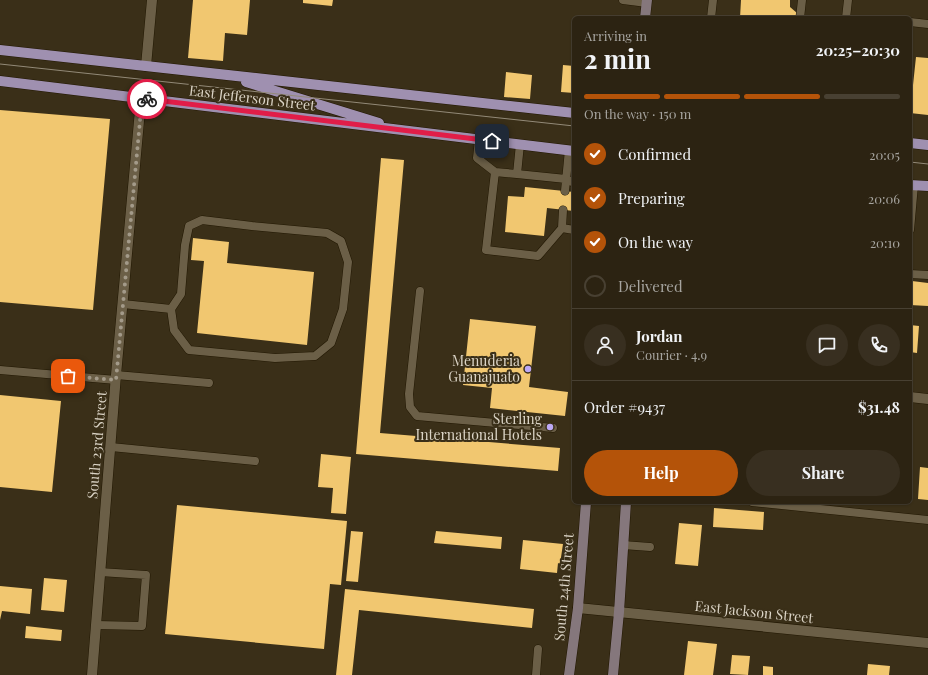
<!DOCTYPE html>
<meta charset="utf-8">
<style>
:root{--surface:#2c2312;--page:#382f20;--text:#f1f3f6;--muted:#a6a49f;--line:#484032;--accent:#b45309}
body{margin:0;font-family:"Playfair Display",serif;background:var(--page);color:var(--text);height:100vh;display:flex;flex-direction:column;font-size:15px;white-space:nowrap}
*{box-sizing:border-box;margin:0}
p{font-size:13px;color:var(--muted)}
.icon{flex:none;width:22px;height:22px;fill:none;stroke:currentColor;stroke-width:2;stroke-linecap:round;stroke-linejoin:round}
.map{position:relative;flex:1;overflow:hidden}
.details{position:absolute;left:572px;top:16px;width:340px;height:488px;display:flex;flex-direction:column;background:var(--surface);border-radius:6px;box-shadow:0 1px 3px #0004,0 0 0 1px var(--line)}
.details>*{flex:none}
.pin{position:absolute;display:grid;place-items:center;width:34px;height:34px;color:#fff;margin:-17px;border-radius:8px;box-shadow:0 2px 6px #0006}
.courier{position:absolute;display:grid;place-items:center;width:40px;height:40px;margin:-20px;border:3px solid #e11d48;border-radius:50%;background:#fff;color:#222;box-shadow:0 1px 5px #0007}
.headline em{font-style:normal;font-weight:700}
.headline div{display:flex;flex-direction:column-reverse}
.headline{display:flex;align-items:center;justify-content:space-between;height:68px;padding:0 12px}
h1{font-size:26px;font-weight:700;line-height:30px}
.bar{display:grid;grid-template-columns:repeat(4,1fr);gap:6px 4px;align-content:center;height:48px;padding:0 12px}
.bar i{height:5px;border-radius:3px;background:var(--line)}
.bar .selected{background:var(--accent)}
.bar p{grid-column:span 4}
.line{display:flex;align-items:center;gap:10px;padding:0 12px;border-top:1px solid var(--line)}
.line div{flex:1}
.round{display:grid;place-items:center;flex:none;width:42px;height:42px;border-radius:21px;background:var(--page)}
ol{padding:0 12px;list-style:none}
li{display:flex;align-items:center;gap:12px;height:44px}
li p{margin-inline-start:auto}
li .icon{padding:4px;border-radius:50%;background:var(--accent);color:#fff;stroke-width:4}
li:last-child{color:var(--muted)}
li i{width:22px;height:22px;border:2px solid var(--line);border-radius:50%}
.action{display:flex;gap:8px;margin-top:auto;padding:8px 12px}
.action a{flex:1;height:46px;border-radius:24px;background:var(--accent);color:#fff;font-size:16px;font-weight:700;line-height:46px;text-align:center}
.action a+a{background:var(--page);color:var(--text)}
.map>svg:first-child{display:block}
.building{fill:#f1c770}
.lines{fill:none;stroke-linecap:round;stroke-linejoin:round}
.service-casing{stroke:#211702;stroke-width:9}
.minor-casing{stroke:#211702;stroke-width:11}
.secondary-casing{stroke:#211702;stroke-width:11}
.primary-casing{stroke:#211702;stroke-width:11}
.service{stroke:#6b5f47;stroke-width:8}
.minor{stroke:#6b5f47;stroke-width:10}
.secondary{stroke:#85777c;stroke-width:10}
.primary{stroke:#9f90b0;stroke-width:10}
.tram{stroke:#938a78;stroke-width:1}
.done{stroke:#a39a89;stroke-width:4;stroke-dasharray:0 7.2}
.route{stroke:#e11d48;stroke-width:5}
.poi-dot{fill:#bda9f5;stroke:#3a2f18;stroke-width:1.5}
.labels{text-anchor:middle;stroke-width:4;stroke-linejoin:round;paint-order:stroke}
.street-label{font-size:14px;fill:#dbd4c6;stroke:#3a2f18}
.poi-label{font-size:14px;fill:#dbd4c6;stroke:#3a2f18;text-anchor:end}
</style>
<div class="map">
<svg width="928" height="675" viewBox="0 0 928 675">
<rect width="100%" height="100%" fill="#3a2f18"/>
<!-- building -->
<path class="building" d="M193,0H250L247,35L225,33L223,61L188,58Z
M303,0H333L332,6L303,3Z
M741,0H790V7L797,13L796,18H740Z
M916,57L928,58V115L910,113Z
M563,65L574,66V93L561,92Z
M506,72L532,75L530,99L504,97Z
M0,110L110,119L93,310L0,302Z
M381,158L404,160L380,433L560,448L558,471L356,454Z
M525,187L574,192V211L547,208L544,236L505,232L508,196L524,197Z
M193,238L229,242L227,263L314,272L307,345L197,333L204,261L191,260Z
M912,281L928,283V306L910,305Z
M470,319L536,326L529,387L568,392L565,416L490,408L492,388L463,385Z
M910,325L919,326L917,353L910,352Z
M0,395L61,401L52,492L0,487Z
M321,454L351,457L346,514L331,513L333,488L318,487Z
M920,467L928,468V500L918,499Z
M177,505L347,521L341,585L330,584L324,649L165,634Z
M714,508L764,512L763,530L713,527Z
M679,523L702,525L698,566L675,564Z
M351,531L363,532L358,582L346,581Z
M436,531L502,537L501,549L434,543Z
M523,540L563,544L560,564L558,563L557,573L520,569Z
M44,578L67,580L64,612L41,610Z
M0,586L32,589L30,614L2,611L0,620Z
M345,589L534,609L532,628L359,610L352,675H336Z
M26,626L62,630L61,641L25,638Z
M688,641L717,644L713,675H684Z
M732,655L750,656L748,675L730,674Z
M868,664L890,666L889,675H867Z
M763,666L773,667V675H763Z"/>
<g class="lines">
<!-- service casing -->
<g class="service-casing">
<path id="service" d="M623,0L647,3
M711,18L713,0
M800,18L802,0
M846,18L848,0
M910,22L928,24
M479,140L477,158L495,172L486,250L538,256L562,228L563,210
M495,172L517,174L520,144
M517,174L566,179L574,183
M565,191L569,150
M562,228L574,230
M910,230L914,185
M910,274L928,275
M420,291L409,394L410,407L417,416L553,428
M123,304L171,309L181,294L185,245L189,226L202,220L252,226L327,233L341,241L348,262L343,309L331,343L315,356L275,358L189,350L174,330L171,309
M0,370L116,380
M116,375L209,383
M111,447L255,461
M752,502L928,520
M623,545L650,547
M96,625L142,626L146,575L100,572
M536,675L538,649"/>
</g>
<!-- minor casing -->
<g class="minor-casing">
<path id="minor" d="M146,66L152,0
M910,397L928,399
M578,608L928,643
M92,675L116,375L141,99"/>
</g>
<!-- secondary casing -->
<g class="secondary-casing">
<path id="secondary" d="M645,18L647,0
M569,675L578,608L586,502
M613,675L619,612L626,502"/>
</g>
<!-- primary casing -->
<g class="primary-casing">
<path id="primary" d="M0,50L574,113
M0,81L574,151
M246,82L379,123
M910,143L928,145
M910,185L928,186"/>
</g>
<!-- service -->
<use href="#service" class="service"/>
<!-- minor -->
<use href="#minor" class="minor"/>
<!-- secondary -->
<use href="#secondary" class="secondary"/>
<!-- primary -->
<use href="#primary" class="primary"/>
<!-- tram -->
<path class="tram" d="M0,64L574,126
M910,162L928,164"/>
</g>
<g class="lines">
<!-- done -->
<path class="done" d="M68,376L116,380L142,99H147"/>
<!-- route -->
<path class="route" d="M147,99L492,141"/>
</g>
<!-- markers -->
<g class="poi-dot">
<circle cx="528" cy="369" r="4"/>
<circle cx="550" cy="427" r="4"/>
</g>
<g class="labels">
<!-- street labels -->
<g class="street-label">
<text transform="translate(252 98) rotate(7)" y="5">East Jefferson Street</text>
<text transform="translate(97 445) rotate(-85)" y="5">South 23rd Street</text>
<text transform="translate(564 587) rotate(-85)" y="5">South 24th Street</text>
<text transform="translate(754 612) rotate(6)" y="5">East Jackson Street</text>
</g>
<!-- poi labels -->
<g class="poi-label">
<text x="520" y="366">Menuderia<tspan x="520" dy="16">Guanajuato</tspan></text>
<text x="542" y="424">Sterling<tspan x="542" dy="16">International Hotels</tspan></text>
</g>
</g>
</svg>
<div class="pin" style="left:68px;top:376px;background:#ea580c"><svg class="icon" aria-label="bag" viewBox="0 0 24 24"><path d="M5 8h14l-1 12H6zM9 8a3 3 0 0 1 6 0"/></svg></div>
<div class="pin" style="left:492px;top:141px;background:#1f2937"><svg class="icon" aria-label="home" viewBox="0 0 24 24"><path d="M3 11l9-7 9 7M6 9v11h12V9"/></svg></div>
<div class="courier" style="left:147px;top:99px"><svg class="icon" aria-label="bike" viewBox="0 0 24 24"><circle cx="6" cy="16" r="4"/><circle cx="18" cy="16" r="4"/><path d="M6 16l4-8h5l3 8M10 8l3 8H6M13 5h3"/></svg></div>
<section class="details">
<div class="headline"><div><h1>2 min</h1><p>Arriving in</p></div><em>20:25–20:30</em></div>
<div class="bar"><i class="selected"></i><i class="selected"></i><i class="selected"></i><i></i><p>On the way · 150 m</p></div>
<ol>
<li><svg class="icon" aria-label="check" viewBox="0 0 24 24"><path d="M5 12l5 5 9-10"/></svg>Confirmed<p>20:05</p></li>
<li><svg class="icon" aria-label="check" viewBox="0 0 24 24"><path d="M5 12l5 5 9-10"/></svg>Preparing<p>20:06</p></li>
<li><svg class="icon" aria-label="check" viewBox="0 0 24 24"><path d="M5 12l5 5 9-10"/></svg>On the way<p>20:10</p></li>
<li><i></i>Delivered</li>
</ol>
<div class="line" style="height:72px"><a class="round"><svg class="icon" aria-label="person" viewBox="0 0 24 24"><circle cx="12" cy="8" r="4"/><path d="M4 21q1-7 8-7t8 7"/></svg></a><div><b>Jordan</b><p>Courier · 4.9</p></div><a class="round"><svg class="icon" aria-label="chat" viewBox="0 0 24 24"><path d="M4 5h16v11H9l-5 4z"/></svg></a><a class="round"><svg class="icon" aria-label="phone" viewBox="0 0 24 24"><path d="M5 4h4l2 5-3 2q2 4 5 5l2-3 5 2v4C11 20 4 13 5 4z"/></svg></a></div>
<div class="line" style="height:52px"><div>Order #9437</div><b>$31.48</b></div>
<div class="action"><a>Help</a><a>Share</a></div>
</section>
</div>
